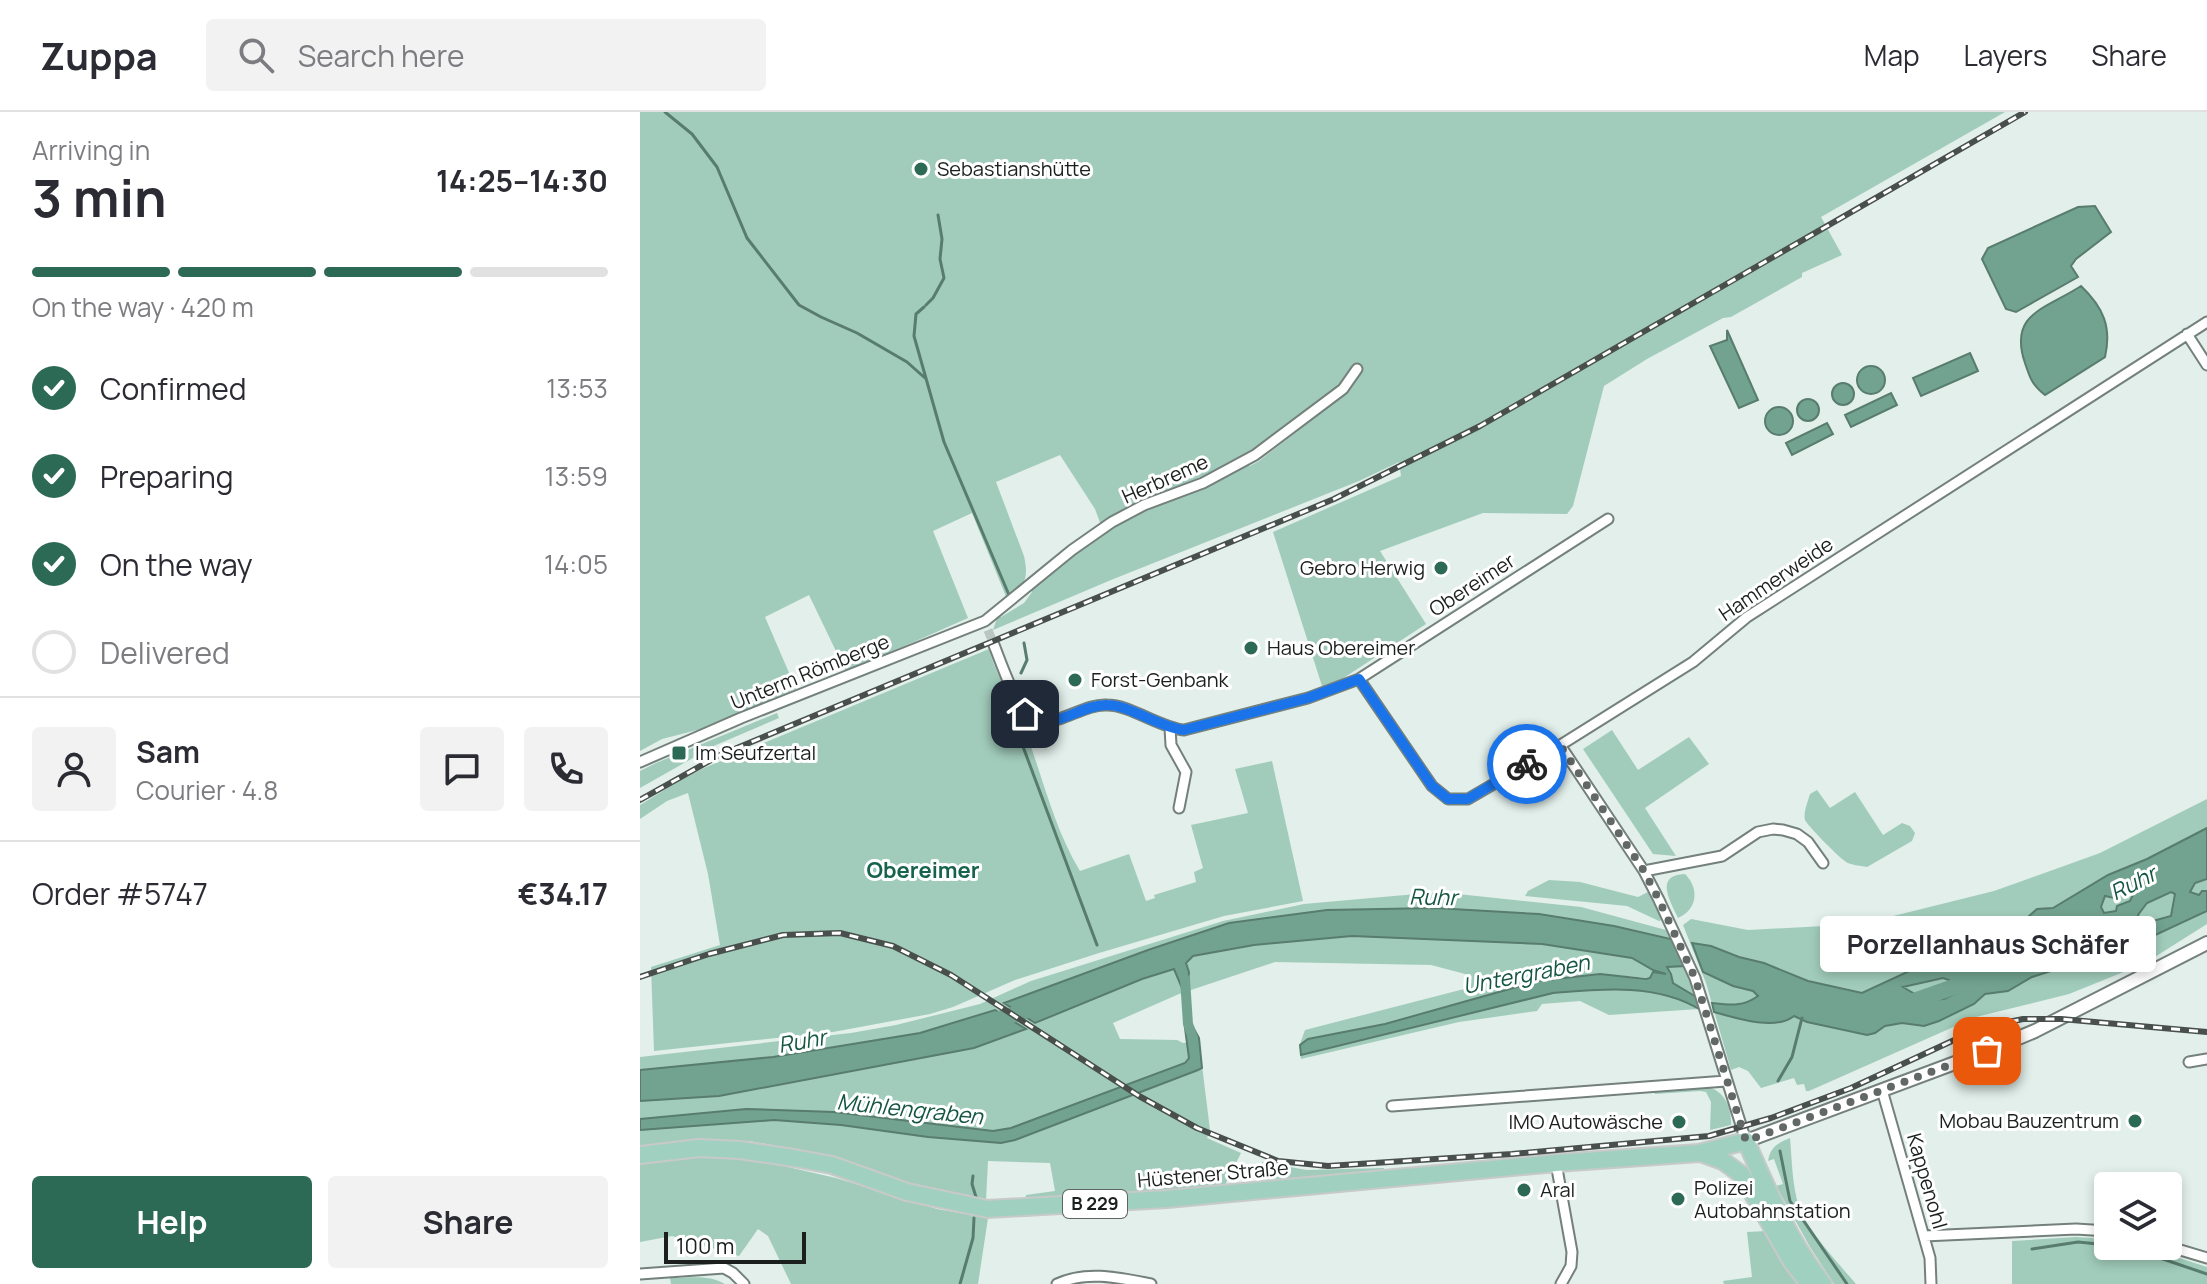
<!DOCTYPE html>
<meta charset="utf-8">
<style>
:root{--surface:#fff;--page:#f2f2f3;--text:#2b2b33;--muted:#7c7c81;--line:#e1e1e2;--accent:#2d6a56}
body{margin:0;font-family:Manrope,sans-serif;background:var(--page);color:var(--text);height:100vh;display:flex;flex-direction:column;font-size:30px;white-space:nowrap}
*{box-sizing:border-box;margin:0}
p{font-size:26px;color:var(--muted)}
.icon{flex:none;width:44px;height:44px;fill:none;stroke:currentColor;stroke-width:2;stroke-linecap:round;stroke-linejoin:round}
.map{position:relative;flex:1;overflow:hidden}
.panel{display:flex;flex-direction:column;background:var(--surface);width:640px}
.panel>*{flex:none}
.tools{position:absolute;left:1454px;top:1060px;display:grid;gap:16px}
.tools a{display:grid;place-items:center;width:88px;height:88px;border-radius:8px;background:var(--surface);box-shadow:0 4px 12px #0003;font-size:40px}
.scale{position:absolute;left:24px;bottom:20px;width:142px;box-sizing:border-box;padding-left:8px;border:4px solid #1b201e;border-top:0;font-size:22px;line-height:28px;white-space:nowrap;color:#1b201e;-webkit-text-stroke:6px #fff;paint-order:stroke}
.pin{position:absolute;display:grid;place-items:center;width:68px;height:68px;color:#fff;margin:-34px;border-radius:16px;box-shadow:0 4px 12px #0006}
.courier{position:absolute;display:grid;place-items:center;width:80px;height:80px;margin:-40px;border:6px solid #1a73e8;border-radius:50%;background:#fff;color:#222;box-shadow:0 2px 10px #0007}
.bubble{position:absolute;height:56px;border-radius:8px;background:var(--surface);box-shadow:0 4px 12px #0003;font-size:26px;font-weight:700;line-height:56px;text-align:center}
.overview em{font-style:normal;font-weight:700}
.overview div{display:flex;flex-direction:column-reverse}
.overview{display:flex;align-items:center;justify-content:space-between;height:136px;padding:0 32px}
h1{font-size:52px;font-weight:700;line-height:60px}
.bar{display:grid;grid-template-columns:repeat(4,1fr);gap:12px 8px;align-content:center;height:96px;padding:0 32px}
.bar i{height:10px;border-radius:6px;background:var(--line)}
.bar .active{background:var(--accent)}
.bar p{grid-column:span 4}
.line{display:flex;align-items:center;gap:20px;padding:0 32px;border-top:2px solid var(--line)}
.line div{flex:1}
.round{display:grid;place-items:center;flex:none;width:84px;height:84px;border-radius:8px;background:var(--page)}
ol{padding:0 32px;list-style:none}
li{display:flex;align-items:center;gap:24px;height:88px}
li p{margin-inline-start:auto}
li .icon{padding:8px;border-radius:50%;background:var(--accent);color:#fff;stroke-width:4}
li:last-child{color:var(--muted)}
li i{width:44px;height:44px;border:4px solid var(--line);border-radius:50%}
.primary-button{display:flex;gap:16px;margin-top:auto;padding:16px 32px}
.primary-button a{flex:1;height:92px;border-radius:8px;background:var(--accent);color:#fff;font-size:32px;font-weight:700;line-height:92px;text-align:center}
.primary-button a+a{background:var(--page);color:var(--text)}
header{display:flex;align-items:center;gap:48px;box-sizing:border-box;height:112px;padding:0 40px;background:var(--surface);border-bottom:2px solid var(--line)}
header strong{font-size:38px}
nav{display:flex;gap:44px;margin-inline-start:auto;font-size:28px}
.search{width:560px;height:72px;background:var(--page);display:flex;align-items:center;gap:20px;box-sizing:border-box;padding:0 28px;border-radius:8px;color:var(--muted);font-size:30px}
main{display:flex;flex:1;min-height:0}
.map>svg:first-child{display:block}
.green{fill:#a1ccbb;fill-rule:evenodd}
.water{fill:#72a390;stroke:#587c6e;stroke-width:2;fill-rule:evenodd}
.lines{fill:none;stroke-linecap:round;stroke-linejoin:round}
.stream{stroke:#587c6e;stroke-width:3}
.canal{stroke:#72a390;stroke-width:10}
.river{stroke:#72a390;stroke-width:16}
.minor-tunnel{stroke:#bac6c1;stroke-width:9;stroke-dasharray:9 4.5;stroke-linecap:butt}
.minor-casing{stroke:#74807b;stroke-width:13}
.tertiary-casing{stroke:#74807b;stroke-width:16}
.primary-casing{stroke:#c8c9c9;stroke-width:20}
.minor{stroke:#fff;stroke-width:9}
.tertiary{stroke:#fff;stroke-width:12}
.primary{stroke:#a0d1c0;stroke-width:16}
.rail-casing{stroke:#484f4c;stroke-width:6}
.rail{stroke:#fff;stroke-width:3;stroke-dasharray:9;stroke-linecap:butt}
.done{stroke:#616865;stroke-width:8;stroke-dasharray:0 14.4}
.route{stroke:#1a73e8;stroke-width:10}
.poi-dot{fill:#2d6a56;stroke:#fff;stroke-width:3}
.labels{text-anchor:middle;stroke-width:6;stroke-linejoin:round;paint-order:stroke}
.shield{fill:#fff;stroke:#5f6362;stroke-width:2}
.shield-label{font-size:18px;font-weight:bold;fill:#1b201e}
.poi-label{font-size:20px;fill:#1b201e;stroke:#fff;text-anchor:start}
.street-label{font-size:20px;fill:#1b201e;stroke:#fff}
.neighbourhood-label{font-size:22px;font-weight:bold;fill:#17624c;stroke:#fff}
.water-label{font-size:22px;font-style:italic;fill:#155643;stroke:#fff}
</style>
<header>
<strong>Zuppa</strong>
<div class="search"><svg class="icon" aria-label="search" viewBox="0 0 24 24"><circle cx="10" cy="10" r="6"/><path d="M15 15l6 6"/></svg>Search here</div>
<nav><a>Map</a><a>Layers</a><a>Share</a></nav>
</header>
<main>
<section class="panel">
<div class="overview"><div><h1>3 min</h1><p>Arriving in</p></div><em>14:25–14:30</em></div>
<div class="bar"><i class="active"></i><i class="active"></i><i class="active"></i><i></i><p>On the way · 420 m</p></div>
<ol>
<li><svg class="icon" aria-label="check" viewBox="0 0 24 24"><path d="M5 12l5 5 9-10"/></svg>Confirmed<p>13:53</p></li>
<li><svg class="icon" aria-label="check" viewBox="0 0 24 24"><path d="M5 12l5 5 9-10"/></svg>Preparing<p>13:59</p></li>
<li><svg class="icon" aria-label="check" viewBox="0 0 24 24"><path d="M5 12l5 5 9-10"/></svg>On the way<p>14:05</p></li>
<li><i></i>Delivered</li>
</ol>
<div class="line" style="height:144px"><a class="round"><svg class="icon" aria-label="person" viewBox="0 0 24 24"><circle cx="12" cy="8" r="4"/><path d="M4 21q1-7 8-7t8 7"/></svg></a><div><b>Sam</b><p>Courier · 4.8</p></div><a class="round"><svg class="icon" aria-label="chat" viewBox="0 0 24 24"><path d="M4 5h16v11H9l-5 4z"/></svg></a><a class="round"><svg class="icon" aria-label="phone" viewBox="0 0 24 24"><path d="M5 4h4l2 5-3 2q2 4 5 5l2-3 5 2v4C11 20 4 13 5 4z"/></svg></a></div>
<div class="line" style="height:104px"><div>Order #5747</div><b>€34.17</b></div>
<div class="primary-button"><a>Help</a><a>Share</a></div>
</section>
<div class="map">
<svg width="1567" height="1172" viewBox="0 0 1567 1172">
<rect width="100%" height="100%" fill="#e2efea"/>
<!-- green -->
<path class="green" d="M0,0H1365L1181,105L1202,143L1162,161V165L1091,205L1083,206L1007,247L964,274L933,394L927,402L843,401L740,439L786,512L702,567L682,574L633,420L761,364L759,350L719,369L471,468L353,518L358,503L361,505L384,491L392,480L391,477C420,452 449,428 482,409C523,387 568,375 608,352L610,354L619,349L710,278L721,259L643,319L598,349L497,392L461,413L455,397L420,343L356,370L384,444C389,467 385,473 367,487L332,401L293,419L328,506L206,560L169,483L125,505L156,577L61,617L22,627L0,639Z
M349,537C357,567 375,592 386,621C404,669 414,716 440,759L489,742L506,789L515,786L514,783L556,770L554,760L563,756L551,713L608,701L595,657L632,649L663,789L584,804L459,841L375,868L313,895L290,902L193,920L14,939L11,855L80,833L68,762L48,681L27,689L0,707V693L37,670L64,656Z
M137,601L139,606L76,633L0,676V659L16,651Z
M972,618L998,658L1049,625L1069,652L1005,696L1036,744L1013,742L943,637Z
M1177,678L1190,696L1215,680L1243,723L1262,711L1270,714L1275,721L1272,729L1227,755C1221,754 1213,753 1208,751C1202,749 1167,713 1165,708C1163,701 1168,689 1170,682Z
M1567,687V812L1510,848L1481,861L1429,882L1336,905L1169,979H1166L1164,972L1157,973L1154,966L1121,976L1108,959L1099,955L1091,958L1066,871L1043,813L1051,807L1108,818L1221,812L1354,779L1460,741Z
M1045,762C1060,777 1057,798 1038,806C1030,789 1014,763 1045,762Z
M909,768L940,770L998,785L1008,780L1022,808L1019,809L987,794L885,784L888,779Z
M799,780L941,795L1026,818L1036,827L1058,886L1059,897L969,903L940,889L902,892L897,899L819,910L661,947L660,932L665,918L828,876L829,863L791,853L635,850L539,882L473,911L480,927L537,928L543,931L559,929L570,1018L567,1026L601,1041L585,1073L385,1088L386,1083L415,1079L410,1051L348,1049L346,1088L291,1078L149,1036L109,1029H59L0,1036V1018L134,1008L201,1013L287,1025L375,1028L558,958L550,946L545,951L371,1016L354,1019L194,1000L106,997L0,1007V989L79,984L334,936L385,918L355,898L280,921L133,945L7,959L0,958V945L211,921L256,913L340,892L391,869L583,809L664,792ZM795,796L899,802L974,814L1034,828L1044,854H1026L1031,861L1013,858L992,846L902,832L712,824L614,833L553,844L545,850L544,880L534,857L502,867L508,838L589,811L687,798ZM960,862L1010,866L1032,871L1058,886V896C1016,871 960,877 913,881L662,943L668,927L745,912L898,869Z
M1063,975C1083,975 1092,995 1091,1013L1070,1018L1071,990L1066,980L1060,979L1015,982L1014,979Z
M1150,1026C1152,1048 1152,1073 1159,1095C1168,1119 1199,1152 1216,1172H1194L1170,1135L1136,1074L1143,1072L1134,1047L1128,1049C1130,1035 1138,1031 1150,1026Z
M56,1044L95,1045L148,1055L196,1066L297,1097L348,1106L338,1172H151L128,1124L118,1117L99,1144L32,1124L0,1130V1049Z
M622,1050L667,1058L744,1056V1059L623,1071Z
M1126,1119L1159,1172H1084L1083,1169L1112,1165L1107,1120Z
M1436,1125L1468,1127V1134H1502L1567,1155V1172H1372V1129Z
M30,1166C48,1166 69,1162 85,1172H31Z"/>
<!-- water -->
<path class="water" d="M1455,94L1471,120L1436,147L1431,154L1438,165L1376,200L1366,197L1342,147L1348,136L1438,95Z
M1441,174C1463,195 1472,215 1465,245L1405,283C1392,273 1390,266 1385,251C1368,201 1406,197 1441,174Z
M1087,218L1118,288L1099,296L1070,234L1087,228Z
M1330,241L1338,259L1281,284L1273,266Z
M1217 268a14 14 0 1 1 28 0a14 14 0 1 1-28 0Z
M1192 282a11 11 0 1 1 22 0a11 11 0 1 1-22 0Z
M1251,281L1257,293L1211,315L1205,303Z
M1157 298a11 11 0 1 1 22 0a11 11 0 1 1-22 0Z
M1125 309a14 14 0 1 1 28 0a14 14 0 1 1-28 0Z
M1187,311L1193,322L1152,343L1146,331Z
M1567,716V767L1555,771L1550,780L1559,783L1562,779H1567V799L1498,831L1392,865L1368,879L1345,882L1334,892L1299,909L1284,914L1262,911L1245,914L1235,921L1227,923L1167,910L1154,904C1136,919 1095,906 1074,900L1072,891C1090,893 1103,895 1118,884L1113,879L1093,874L1063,860L1052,831L1071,834L1099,845L1124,851L1168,869L1222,881L1293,848L1310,851L1324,856L1333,855L1363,821L1379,813L1397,797L1413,796L1468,763L1507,747ZM1486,776L1494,781L1490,789L1477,794L1476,799L1464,801L1461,795L1465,784L1474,786ZM1531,780L1535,782L1531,804L1502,812L1498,803L1507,791ZM1303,866L1329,875L1304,887L1285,888L1263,875Z
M795,796L899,802L974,814L1035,828L1045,854L1027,855L1031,862L1033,871L1058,886L1059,897C1016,871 960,877 913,881L661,943L660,933L668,927L745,912L898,869L960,862L1006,867L1010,866L1013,860L1026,862L1013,858L992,846L902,832L712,824L614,833L553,844L546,851L549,860L547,880L544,881L534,857L502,867L395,911L364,891L508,838L589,811L687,798Z
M355,898L386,917L334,936L79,984L0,989V958L133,945L280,921Z
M553,915L559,926L562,956L558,958L375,1028L361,1031L288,1025L201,1013L134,1008L0,1018V1007L106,997L194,1000L353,1019L371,1016L545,951L549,946L545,916Z"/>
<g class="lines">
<!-- stream -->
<path class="stream" d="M25,0L52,22L77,55L107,126L159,193L181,205L217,221L267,250L285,266
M286,193L293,186L304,166L300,147L302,127L298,103
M284,195L276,202L274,224L304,330L369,483
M381,561L387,548L384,531
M363,581L457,833
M1138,969L1152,945L1162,906
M1140,1039L1150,1089L1207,1172
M333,1064L332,1072L336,1085
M1474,1134L1505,1141L1567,1162
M1392,1137L1438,1130L1468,1133
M320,1172L333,1126L334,1106"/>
<!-- canal -->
<path class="canal" d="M545,867L548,912L553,926"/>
<!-- river -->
<path class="river" d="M1262,890H1271L1339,866
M347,911L397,895"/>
<!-- minor-tunnel -->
<path class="minor-tunnel" d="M348,518L354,533"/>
<!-- minor casing -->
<g class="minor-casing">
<path id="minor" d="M1547,222L1567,253
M354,533C360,548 377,597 389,605C398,611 409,610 419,607C435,602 451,592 467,593C491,593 518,615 544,618L668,586L719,567L968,407
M719,567L792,674L808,687H828L919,634L1053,550L1107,505L1567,210
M530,616L531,633L546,660L539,696
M920,633L1004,759L1019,788L1055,866L1106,1029
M0,650L101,606L345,509L432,438L472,410L504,393L563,371L615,343L703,277L717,257
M1004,759L1082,744L1118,720L1133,717L1143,718L1157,722L1168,730L1183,751
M1549,950L1567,947
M1242,978L1290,1146L1291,1172
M752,994L1086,969
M916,1051L932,1140L931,1154L921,1172
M1284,1124L1436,1117L1468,1119
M1527,1134L1567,1146
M0,1162L84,1156L93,1161L104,1172
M417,1172C447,1158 480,1166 511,1172"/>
</g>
<!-- tertiary casing -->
<g class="tertiary-casing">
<path id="tertiary" d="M1106,1029L1347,939L1395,919L1567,831"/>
</g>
<!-- primary casing -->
<g class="primary-casing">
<path id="primary" d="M1106,1029C1128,1079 1149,1129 1183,1172
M1061,1041L1083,1049L1102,1063L1152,1150L1169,1172
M0,1043L59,1036L100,1038L154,1046L192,1053L267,1080L348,1097L527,1087L916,1051L1059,1041L1106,1029"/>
</g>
<!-- minor -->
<use href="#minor" class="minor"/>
<!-- tertiary -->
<use href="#tertiary" class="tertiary"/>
<!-- primary -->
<use href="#primary" class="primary"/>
<!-- rail casing -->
<g class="rail-casing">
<path id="rail" d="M0,688L80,643L694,387L840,314L1385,0
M0,865L69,842L143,823L200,821L253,834L311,863L499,984L557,1016L638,1049L688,1054L872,1042L1069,1024L1131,1006L1211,976L1340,916L1383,907H1421L1567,920"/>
</g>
<!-- rail -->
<use href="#rail" class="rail"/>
</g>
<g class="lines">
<!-- done -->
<path class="done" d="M887,652L920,633L1004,759L1019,788L1055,866L1106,1029L1347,939"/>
<!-- route -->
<path class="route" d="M385,602C411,623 439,592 467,593C490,593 518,615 544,618L668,586L719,567L792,674L808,687H828L887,652"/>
</g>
<!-- markers -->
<g class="poi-dot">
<circle cx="281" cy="57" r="8"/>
<circle cx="801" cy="456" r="8"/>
<circle cx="611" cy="536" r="8"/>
<circle cx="435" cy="568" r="8"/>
<rect x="31" y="633" width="16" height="16" rx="4"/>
<circle cx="1495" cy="1009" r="8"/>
<circle cx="1039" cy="1010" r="8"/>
<circle cx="884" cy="1078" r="8"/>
<circle cx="1038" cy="1087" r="8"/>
</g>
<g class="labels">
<!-- shield labels -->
<rect class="shield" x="423" y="1078" width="64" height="28" rx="6"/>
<g class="shield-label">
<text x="455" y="1098">B 229</text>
</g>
<!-- poi labels -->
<g class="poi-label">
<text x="297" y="64">Sebastianshütte</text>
<text x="785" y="463" text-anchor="end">Gebro Herwig</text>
<text x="627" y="543">Haus Obereimer</text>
<text x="451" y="575">Forst-Genbank</text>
<text x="55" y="648">Im Seufzertal</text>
<text x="1479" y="1016" text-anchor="end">Mobau Bauzentrum</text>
<text x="1023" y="1017" text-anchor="end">IMO Autowäsche</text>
<text x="1054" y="1083">Polizei<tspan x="1054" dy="23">Autobahnstation</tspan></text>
<text x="900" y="1085">Aral</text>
</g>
<!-- street labels -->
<g class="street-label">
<text transform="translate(525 367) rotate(-24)" y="7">Herbreme</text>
<text transform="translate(1136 467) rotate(-34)" y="7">Hammerweide</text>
<text transform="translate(832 473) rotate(-33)" y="7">Obereimer</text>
<text transform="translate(170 560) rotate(-22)" y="7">Unterm Römberge</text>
<text transform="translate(573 1062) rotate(-5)" y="7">Hüstener Straße</text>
<text transform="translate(1287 1069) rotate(74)" y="7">Kappenohl</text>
</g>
<!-- neighbourhood labels -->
<g class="neighbourhood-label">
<text x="283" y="766">Obereimer</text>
</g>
<!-- water labels -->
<g class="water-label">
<text transform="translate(1493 771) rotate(-27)" y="8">Ruhr</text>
<text transform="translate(793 785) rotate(1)" y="8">Ruhr</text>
<text transform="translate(886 862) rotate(-11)" y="8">Untergraben</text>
<text transform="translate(162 929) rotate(-10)" y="8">Ruhr</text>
<text transform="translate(270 997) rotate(6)" y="8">Mühlengraben</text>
</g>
</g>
</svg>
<div class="tools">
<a><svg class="icon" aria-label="layers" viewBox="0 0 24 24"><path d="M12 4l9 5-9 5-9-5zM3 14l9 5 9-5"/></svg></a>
</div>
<div class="scale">100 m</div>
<div class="pin" style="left:1347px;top:939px;background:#ea580c"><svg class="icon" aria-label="bag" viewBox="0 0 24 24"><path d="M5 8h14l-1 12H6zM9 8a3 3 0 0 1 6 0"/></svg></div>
<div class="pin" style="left:385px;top:602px;background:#1f2937"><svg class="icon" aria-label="home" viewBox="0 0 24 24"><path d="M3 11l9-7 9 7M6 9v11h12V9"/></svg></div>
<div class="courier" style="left:887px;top:652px"><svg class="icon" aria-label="bike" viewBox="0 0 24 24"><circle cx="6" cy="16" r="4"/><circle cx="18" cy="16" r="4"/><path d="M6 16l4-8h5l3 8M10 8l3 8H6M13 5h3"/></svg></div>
<div class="bubble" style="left:1180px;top:804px;width:336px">Porzellanhaus Schäfer</div>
</div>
</main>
